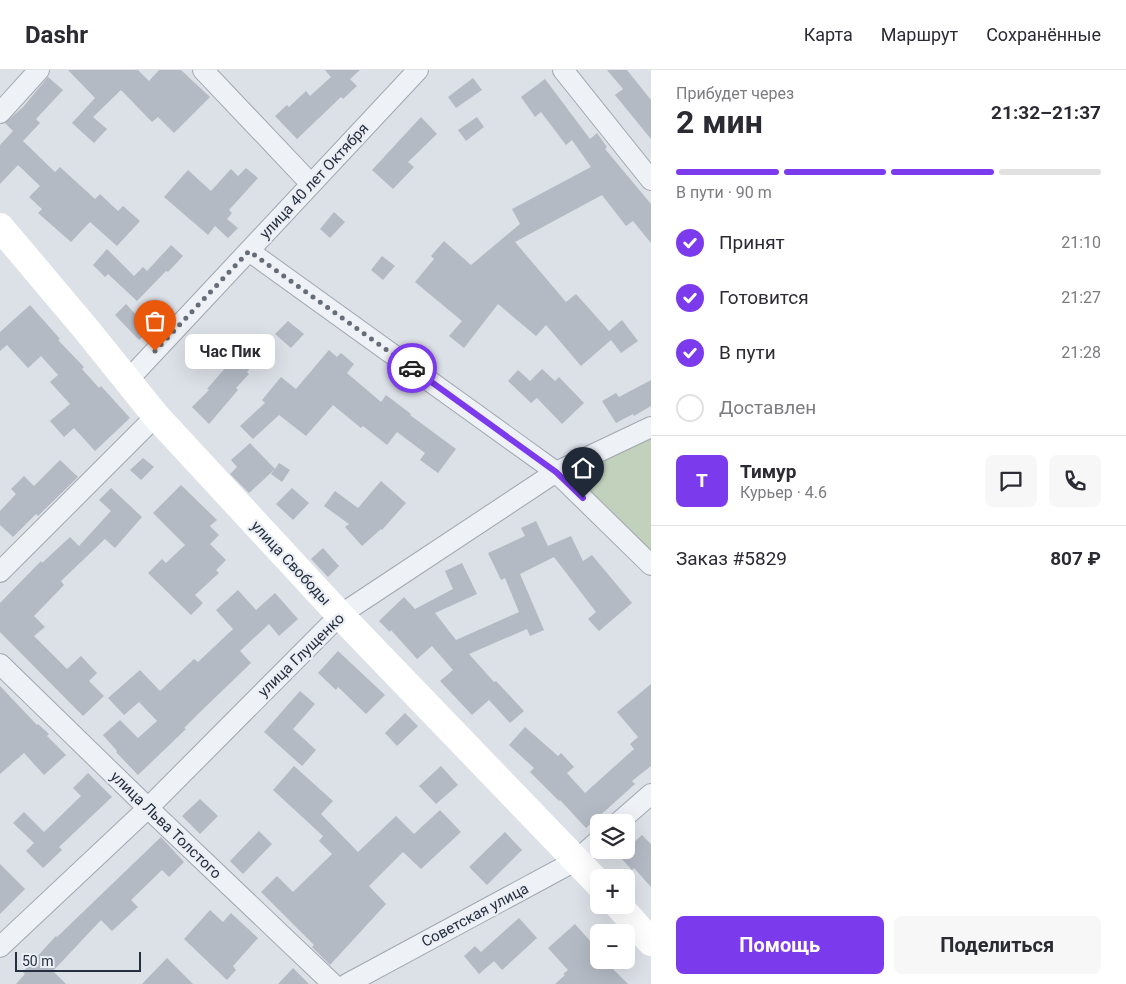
<!DOCTYPE html>
<html lang="ru">
<meta charset="utf-8">
<style>
:root{--surface:#fff;--page:#f7f7f7;--text:#2b2b33;--muted:#7c7c81;--line:#e1e1e2;--accent:#7c3aed}
body{margin:0;font-family:Roboto,sans-serif;background:var(--page);color:var(--text);height:100vh;display:flex;flex-direction:column;font-size:19px;white-space:nowrap}
*{box-sizing:border-box;margin:0}
p{font-size:16px;color:var(--muted)}
.icon{flex:none;width:28px;height:28px;fill:none;stroke:currentColor;stroke-width:2;stroke-linecap:round;stroke-linejoin:round}
.map{position:relative;flex:1;overflow:hidden}
.panel{display:flex;flex-direction:column;background:var(--surface);width:475px}
.panel>*{flex:none}
.buttons{position:absolute;left:590px;top:744px;display:grid;gap:10px}
.buttons a{display:grid;place-items:center;width:45px;height:45px;border-radius:8px;background:var(--surface);box-shadow:0 5px 20px #0002;font-size:25px}
.scale{position:absolute;left:15px;bottom:12px;width:126px;box-sizing:border-box;padding-left:5px;border:2px solid #252f3e;border-top:0;font-size:14px;line-height:18px;white-space:nowrap;color:#252f3e;-webkit-text-stroke:4px #ebeff5;paint-order:stroke}
.pin{position:absolute;display:grid;place-items:center;width:42px;height:42px;color:#fff;margin:-51px -21px;border-radius:50% 50% 50% 0;rotate:-45deg;box-shadow:0 0 5px #0007}
.pin .icon{rotate:45deg}
.courier{position:absolute;display:grid;place-items:center;width:50px;height:50px;margin:-25px;border:4px solid #7c3aed;border-radius:50%;background:#fff;color:#222;box-shadow:0 1px 6px #0007}
.bubble{position:absolute;height:35px;border-radius:8px;background:var(--surface);box-shadow:0 5px 20px #0002;font-size:16px;font-weight:700;line-height:35px;text-align:center}
.summary em{font-style:normal;font-weight:700}
.summary div{display:flex;flex-direction:column-reverse}
.summary{display:flex;align-items:center;justify-content:space-between;height:85px;padding:0 25px}
h1{font-size:32px;font-weight:700;line-height:38px}
.bar{display:grid;grid-template-columns:repeat(4,1fr);gap:8px 5px;align-content:center;height:60px;padding:0 25px}
.bar i{height:6px;border-radius:4px;background:var(--line)}
.bar .active{background:var(--accent)}
.bar p{grid-column:span 4}
.line{display:flex;align-items:center;gap:12px;padding:0 25px;border-top:1px solid var(--line)}
.line div{flex:1}
.round{display:grid;place-items:center;flex:none;width:52px;height:52px;border-radius:8px;background:var(--page)}
ol{padding:0 25px;list-style:none}
li{display:flex;align-items:center;gap:15px;height:55px}
li p{margin-inline-start:auto}
li .icon{padding:5px;border-radius:50%;background:var(--accent);color:#fff;stroke-width:4}
li:last-child{color:var(--muted)}
li i{width:28px;height:28px;border:2px solid var(--line);border-radius:50%}
.action{display:flex;gap:10px;margin-top:auto;padding:10px 25px}
.action a{flex:1;height:58px;border-radius:8px;background:var(--accent);color:#fff;font-size:20px;font-weight:700;line-height:58px;text-align:center}
.action a+a{background:var(--page);color:var(--text)}
header{display:flex;align-items:center;gap:30px;box-sizing:border-box;height:70px;padding:0 25px;background:var(--surface);border-bottom:1px solid var(--line)}
header strong{font-size:24px}
nav{display:flex;gap:28px;margin-inline-start:auto;font-size:18px}
main{display:flex;flex:1;min-height:0}
.map>svg:first-child{display:block}
.green{fill:#c2d1bc}
.building{fill:#b3bac4}
.lines{fill:none;stroke-linecap:round;stroke-linejoin:round}
.street-casing{stroke:#a1a7b1;stroke-width:22}
.street{stroke:#eef1f5;stroke-width:20}
.secondary{stroke:#fff;stroke-width:28}
.done{stroke:#656d79;stroke-width:5;stroke-dasharray:0 9}
.route{stroke:#7c3aed;stroke-width:6}
.labels{text-anchor:middle;stroke-width:4.5;stroke-linejoin:round;paint-order:stroke}
.street-label{font-size:15px;fill:#252f3e;stroke:#ebeff5}
</style>
<header>
<strong>Dashr</strong>
<nav><a>Карта</a><a>Маршрут</a><a>Сохранённые</a></nav>
</header>
<main>
<div class="map">
<svg width="651" height="914" viewBox="0 0 651 914">
<rect width="100%" height="100%" fill="#dce0e7"/>
<!-- green -->
<path class="green" d="M651,365V486L567,404Z"/>
<!-- building -->
<path class="building" d="M68,0H138L149,11L159,0H181L210,27L174,63L158,47L152,52L121,20L93,47L107,59L94,73L72,53L95,28Z
M325,0H360L350,9L357,16L343,29L341,27L297,69L275,46L287,35L289,37L306,21L310,26L331,7Z
M607,0H627L651,30V69L615,25L623,19Z
M48,7L63,20L36,49L40,53L23,71L55,102L60,97L95,129L100,124L118,141L123,136L140,151L117,176L90,152L71,172L38,143L42,139L29,127L40,116L18,95L0,114V75L13,61L5,53L23,37Z
M473,8L482,20L456,38L448,27Z
M545,9L590,69L597,63L607,77L605,79L651,134V173L633,151L626,156L602,125L515,172L566,232L576,224L609,261L622,250L638,271L621,283L611,270L581,296L546,255L536,266L498,234L464,278L449,266L462,251L415,212L434,189L431,186L444,171L471,195L520,154L512,139L591,97L572,70L566,75L541,42L535,47L521,27Z
M421,47L437,64L408,92L414,97L393,119L372,100Z
M477,47L484,57L466,71L458,60Z
M246,98L258,108L229,140L232,143L227,149L238,158L228,168L215,156L208,165L164,127L188,100L211,121L231,99L238,106Z
M334,142L345,152L330,168L320,159Z
M171,175L183,186L168,202L166,201L137,231L108,204L105,207L93,195L107,179L134,206L143,197L147,201Z
M382,186L395,196L383,210L371,200Z
M126,234L150,259L139,270L115,245Z
M30,235L60,269L58,270L84,297L82,299L99,318L101,316L130,348L95,381L74,358L64,367L50,351L70,334L50,312L58,305L41,286L28,298L7,275L0,281V262Z
M288,251L304,264L291,278L275,264Z
M255,266L268,277L247,302L249,304L236,318L238,320L209,354L192,337L209,320L207,319L232,290L234,291Z
M329,280L337,287L341,283L354,294L347,303L381,332L386,325L411,344L410,345L456,379L438,403L420,390L425,383L397,362L387,375L363,356L361,358L333,335L306,366L279,345L253,369L240,356L265,333L262,330L281,307L296,319Z
M542,299L555,311L559,307L584,333L562,354L537,328L531,333L508,311L518,300L530,311Z
M651,310V336L634,346L633,344L616,353L602,331L616,323L619,327Z
M250,373L275,399L279,393L290,400L282,412L271,404L275,399L249,423L230,404L237,397L231,390Z
M143,388L154,397L141,410L130,400Z
M60,390L78,407L38,446L36,444L13,467L0,455V441L16,424L11,419L24,406L34,416Z
M381,411L406,433L382,460L381,459L362,476L345,457L349,454L324,436L335,421L358,438Z
M181,415L217,450L210,456L219,465L210,474L226,490L216,500L219,503L195,525L203,533L191,545L148,503L162,489L166,493L185,475L153,443Z
M111,418L142,447L115,478L105,469L61,511L64,515L34,546L45,557L34,566L67,599L81,586L97,603L89,611L104,626L83,646L0,562V533L41,491L42,493L70,467L79,476L111,441L99,430Z
M292,418L309,433L293,450L276,434Z
M536,451L548,476L571,466L583,491L592,485L632,533L599,561L588,549L596,542L554,487L520,504L544,560L530,566L527,559L469,584L494,612L496,611L524,641L510,653L489,630L472,645L440,611L453,600L432,576L417,589L391,560L390,562L379,551L404,527L415,539L453,519L445,501L462,493L477,524L435,543L456,570L519,542L505,508L501,510L488,483L525,466L521,458Z
M323,478L339,496L328,507L311,489Z
M238,520L256,540L275,523L298,549L279,566L269,554L240,581L251,593L196,646L184,658L186,659L138,705L116,682L117,681L103,665L120,650L138,668L157,651L139,632L124,645L108,628L140,600L160,621L194,589L198,592L233,559L216,540Z
M338,581L385,625L366,644L338,617L336,620L318,603Z
M651,614V696L632,711L635,714L586,758L560,730L559,731L530,702L534,698L509,675L525,657L558,686L561,683L574,697L567,703L585,723L634,679L630,674L638,667L617,642Z
M0,616L37,655L38,654L49,664L47,666L66,685L44,705L24,683L0,704Z
M300,621L315,634L293,659L316,680L302,696L264,662Z
M405,643L418,656L397,676L385,663Z
M294,696L333,731L321,744L358,782L396,746L414,764L440,740L461,762L421,799L403,782L369,816L386,834L330,895L312,877L314,875L261,822L277,806L293,822L332,784L319,771L323,766L273,720Z
M441,696L458,715L436,734L419,716Z
M88,703L112,727L59,777L62,780L43,798L26,781L34,773L13,753L24,742L44,762L81,726L73,718Z
M200,729L218,746L200,764L182,746Z
M259,761L272,774L243,804L230,791Z
M505,762L522,780L487,815L469,797Z
M642,765L651,774V817L634,798L632,800L619,786Z
M161,767L184,792L169,807L162,800L131,830L138,837L112,861L101,850L53,901L66,914H16L25,904L23,902L56,866L57,867Z
M0,794L25,819L0,844Z
M210,840L223,852L231,843L258,868L233,896L236,900L227,910L184,869Z
M519,848L537,868L502,900L494,891L479,904L464,886L475,876L481,882Z
M575,854L599,881V890H604L628,914H555L565,905L563,904L568,900L548,878Z
M167,888L193,914H142Z
M293,898L309,914H278Z"/>
<g class="lines">
<!-- street casing -->
<g class="street-casing">
<path id="street" d="M203,0L311,114
M563,0L651,110
M0,43L39,0
M249,181L556,402L651,495
M128,310L418,0
M0,502L156,346
M0,594L148,738L333,914
M619,752L651,724
M0,877L148,738L340,545L556,402L651,357
M347,914L577,790L599,770"/>
</g>
<!-- street -->
<use href="#street" class="street"/>
<!-- secondary -->
<path class="secondary" d="M0,157L86,259L156,346L340,545L599,814
M618,835L651,872"/>
</g>
<g class="lines">
<!-- done -->
<path class="done" d="M155,281L249,181L412,298"/>
<!-- route -->
<path class="route" d="M412,298L556,402L583,428"/>
</g>
<g class="labels">
<!-- street labels -->
<g class="street-label">
<text transform="translate(314 111) rotate(-47)" y="5">улица 40 лет Октября</text>
<text transform="translate(291 493) rotate(47)" y="5">улица Свободы</text>
<text transform="translate(301 585) rotate(-44)" y="5">улица Глущенко</text>
<text transform="translate(166 755) rotate(44)" y="5">улица Льва Толстого</text>
<text transform="translate(475 845) rotate(-28)" y="5">Советская улица</text>
</g>
</g>
</svg>
<div class="buttons">
<a><svg class="icon" aria-label="layers" viewBox="0 0 24 24"><path d="M12 4l9 5-9 5-9-5zM3 14l9 5 9-5"/></svg></a>
<a>+</a>
<a>−</a>
</div>
<div class="scale">50 m</div>
<div class="pin" style="left:155px;top:281px;background:#ea580c"><svg class="icon" aria-label="bag" viewBox="0 0 24 24"><path d="M5 8h14l-1 12H6zM9 8a3 3 0 0 1 6 0"/></svg></div>
<div class="pin" style="left:583px;top:428px;background:#1f2937"><svg class="icon" aria-label="home" viewBox="0 0 24 24"><path d="M3 11l9-7 9 7M6 9v11h12V9"/></svg></div>
<div class="courier" style="left:412px;top:298px"><svg class="icon" aria-label="car" viewBox="0 0 24 24"><path d="M5 17H2v-5l4-1 3-4h7l3 4 3 1v5h-3M9 17h6M6 11h13"/><circle cx="7" cy="17" r="2"/><circle cx="17" cy="17" r="2"/></svg></div>
<div class="bubble" style="left:185px;top:264px;width:90px">Час Пик</div>
</div>
<section class="panel">
<div class="summary"><div><h1>2 мин</h1><p>Прибудет через</p></div><em>21:32–21:37</em></div>
<div class="bar"><i class="active"></i><i class="active"></i><i class="active"></i><i></i><p>В пути · 90 m</p></div>
<ol>
<li><svg class="icon" aria-label="check" viewBox="0 0 24 24"><path d="M5 12l5 5 9-10"/></svg>Принят<p>21:10</p></li>
<li><svg class="icon" aria-label="check" viewBox="0 0 24 24"><path d="M5 12l5 5 9-10"/></svg>Готовится<p>21:27</p></li>
<li><svg class="icon" aria-label="check" viewBox="0 0 24 24"><path d="M5 12l5 5 9-10"/></svg>В пути<p>21:28</p></li>
<li><i></i>Доставлен</li>
</ol>
<div class="line" style="height:90px"><b class="round" style="background:var(--accent);color:#fff">Т</b><div><b>Тимур</b><p>Курьер · 4.6</p></div><a class="round"><svg class="icon" aria-label="chat" viewBox="0 0 24 24"><path d="M4 5h16v11H9l-5 4z"/></svg></a><a class="round"><svg class="icon" aria-label="phone" viewBox="0 0 24 24"><path d="M5 4h4l2 5-3 2q2 4 5 5l2-3 5 2v4C11 20 4 13 5 4z"/></svg></a></div>
<div class="line" style="height:65px"><div>Заказ #5829</div><b>807 ₽</b></div>
<div class="action"><a>Помощь</a><a>Поделиться</a></div>
</section>
</main>
